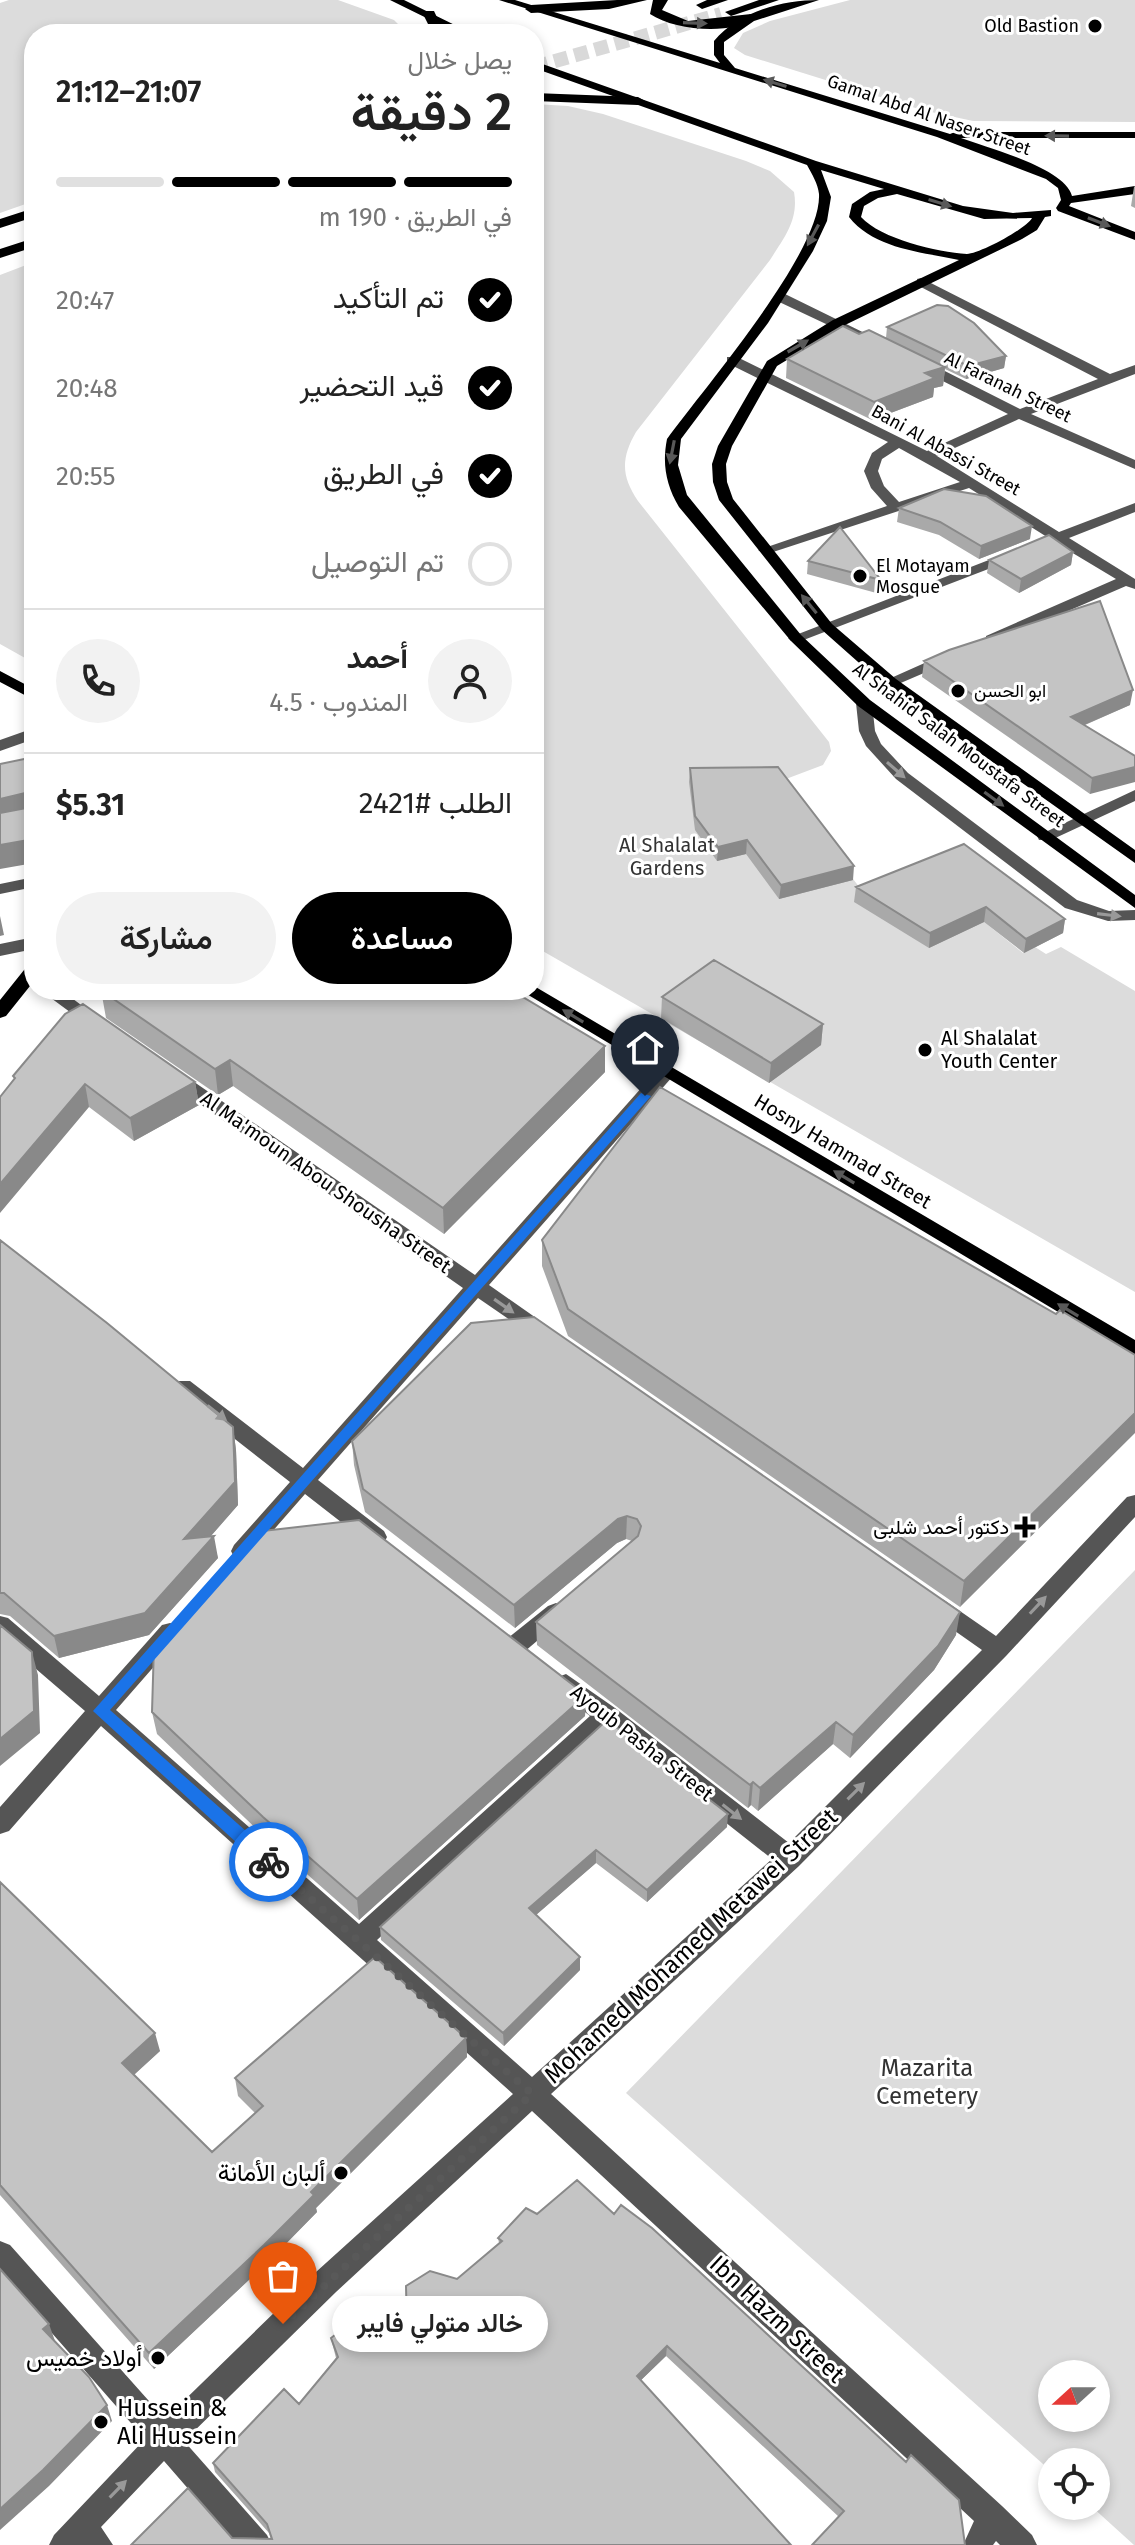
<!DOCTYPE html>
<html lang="ar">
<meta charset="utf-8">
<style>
:root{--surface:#fff;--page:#f2f2f2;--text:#222;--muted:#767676;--line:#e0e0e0;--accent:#000}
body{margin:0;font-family:"Fira Sans",Vazirmatn,sans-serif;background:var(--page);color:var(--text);direction:rtl;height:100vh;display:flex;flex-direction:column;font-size:30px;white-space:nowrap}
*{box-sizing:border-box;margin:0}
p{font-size:26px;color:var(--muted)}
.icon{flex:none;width:44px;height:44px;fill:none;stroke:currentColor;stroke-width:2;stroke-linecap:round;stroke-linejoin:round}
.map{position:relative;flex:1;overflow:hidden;direction:ltr}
.details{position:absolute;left:24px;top:24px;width:520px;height:976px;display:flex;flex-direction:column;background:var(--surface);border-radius:32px;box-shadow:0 4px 12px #0003;direction:rtl}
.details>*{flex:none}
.needle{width:52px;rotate:249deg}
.controls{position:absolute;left:1038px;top:2360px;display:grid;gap:16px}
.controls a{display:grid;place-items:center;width:72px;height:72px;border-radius:50%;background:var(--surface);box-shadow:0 4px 12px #0003;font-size:40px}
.pin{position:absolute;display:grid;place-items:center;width:68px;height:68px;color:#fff;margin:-82px -34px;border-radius:50% 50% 50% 0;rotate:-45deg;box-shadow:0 0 8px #0007}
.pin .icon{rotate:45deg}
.courier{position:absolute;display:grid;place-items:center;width:80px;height:80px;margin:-40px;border:6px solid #1a73e8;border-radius:50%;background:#fff;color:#222;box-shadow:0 2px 10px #0007}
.bubble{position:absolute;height:56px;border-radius:28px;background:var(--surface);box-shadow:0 4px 12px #0003;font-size:26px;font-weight:600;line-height:56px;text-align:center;direction:rtl}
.head em{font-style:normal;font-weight:600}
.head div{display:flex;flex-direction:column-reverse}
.head{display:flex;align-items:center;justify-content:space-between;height:136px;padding:0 32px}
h1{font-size:52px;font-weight:600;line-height:60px}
.bar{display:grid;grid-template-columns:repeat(4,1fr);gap:12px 8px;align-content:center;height:96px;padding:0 32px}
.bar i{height:10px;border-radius:6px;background:var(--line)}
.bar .on{background:var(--accent)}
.bar p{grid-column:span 4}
.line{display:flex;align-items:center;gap:20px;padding:0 32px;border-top:2px solid var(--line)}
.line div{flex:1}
.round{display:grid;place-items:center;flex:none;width:84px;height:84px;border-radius:42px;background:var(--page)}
ol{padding:0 32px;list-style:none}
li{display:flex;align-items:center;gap:24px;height:88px}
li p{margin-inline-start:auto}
li .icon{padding:8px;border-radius:50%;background:var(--accent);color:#fff;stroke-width:4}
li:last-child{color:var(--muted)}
li i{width:44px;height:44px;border:4px solid var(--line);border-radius:50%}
.cta{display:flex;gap:16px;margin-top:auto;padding:16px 32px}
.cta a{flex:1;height:92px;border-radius:48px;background:var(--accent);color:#fff;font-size:32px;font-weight:600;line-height:92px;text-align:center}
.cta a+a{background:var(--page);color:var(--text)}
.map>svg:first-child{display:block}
.green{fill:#dcdcdc;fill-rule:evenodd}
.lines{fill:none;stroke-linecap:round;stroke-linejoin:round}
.highway-tunnel{stroke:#d9d9d9;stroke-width:14;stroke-dasharray:14 7;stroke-linecap:butt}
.minor{fill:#555;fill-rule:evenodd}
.major{fill:#000;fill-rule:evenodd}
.highway{fill:#000;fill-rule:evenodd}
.wall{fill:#a9a9a9}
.shaded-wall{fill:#898989}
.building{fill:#c4c4c4;stroke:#898989;stroke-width:2}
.oneway{fill:#595959}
.oneway2{fill:#999}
.route{fill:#1a73e8}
.done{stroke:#595959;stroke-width:8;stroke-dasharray:0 14.4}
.poi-dot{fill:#000;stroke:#fff;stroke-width:3}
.labels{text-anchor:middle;stroke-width:6;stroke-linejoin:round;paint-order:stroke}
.far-poi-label{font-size:18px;fill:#000;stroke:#fff;text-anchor:start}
.far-street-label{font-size:18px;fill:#000;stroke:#fff}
.park-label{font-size:20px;fill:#333;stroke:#fff}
.poi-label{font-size:20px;fill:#000;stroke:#fff;text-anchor:start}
.street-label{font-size:20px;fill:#000;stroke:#fff}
.near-street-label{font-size:24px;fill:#000;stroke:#fff}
.near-park-label{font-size:24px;fill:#333;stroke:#fff}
.near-poi-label{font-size:24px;fill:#000;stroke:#fff;text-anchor:end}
</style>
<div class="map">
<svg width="1135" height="2545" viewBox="0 0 1135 2545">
<rect width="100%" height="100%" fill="#fff"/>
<!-- green -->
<path class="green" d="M9,0H338L394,20L408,34H34V201L0,213V3Z
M850,0H1135V122L973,121L922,110L745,55L734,48L743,33L770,21Z
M534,104L568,106L603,114L746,161L770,171L794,192C799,220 784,238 770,260L636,432C621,458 621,476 638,501L829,742L831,751L823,765L778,782L860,888L924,874L1023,953L1035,947L1046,954L1061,947L1135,991V1292L534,946Z
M34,262V663L0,644V275Z
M1135,1570V2545H1134L1091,2506H1096V2462H1052V2472L626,2093ZM1052,2374H1096V2418H1052Z"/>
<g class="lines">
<!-- highway-tunnel -->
<path class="highway-tunnel" d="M534,67L721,14"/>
<!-- minor -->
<path class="minor" d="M921,278L1110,374L1135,365V374L1031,414L1135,460V469L1019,419L937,456L1059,532L1135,503V512L1069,538L1135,579V589L1126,586L996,642H986V636L1116,579L1056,543L1048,542L1047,537L969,488L770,553L765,554L758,550L887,506L871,488L864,471L872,453L888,442L727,363V357H737L927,451L1008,414L917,368V362H927L1020,409L1098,379L917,285V279ZM899,448L960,482L899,502L884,486L878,471L882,459Z
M775,294H785L889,345L877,348L775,300Z
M1012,551L1017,552V558L801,641H791L788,638Z
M947,653L952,655V661L896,685L890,687L882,682Z
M864,698L872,703L875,731L881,744L908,773L1077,900L1109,911L1135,910V920L1108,921L1065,908L896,779L866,746L859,731L856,703Z
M34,728V739L0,751V740Z
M1135,790V801L1051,840H1039L1037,836Z
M34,877V887L0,894V884Z
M34,937V949L0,956V944Z
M40,990H61L104,1022L101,1026H89Z
M666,1066L675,1072L673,1076L489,1285L549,1327L552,1332L549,1337H535L478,1298L318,1480L384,1531L387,1537L384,1543L376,1546L368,1543L305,1494L250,1557L242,1560L234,1557L231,1551L234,1545L290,1482L176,1393L173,1387L176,1381H190L303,1468L463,1288L170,1083L168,1079L170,1075H184L475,1275L659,1068Z
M1135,1495V1517L1006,1656L799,1866L551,2094L1002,2506L1032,2535L1037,2545H1000L996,2541L993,2545H963L974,2521L532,2111L336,2292L184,2441L267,2535L272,2545H237L164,2461L101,2527L113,2545H49L54,2535L145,2439L0,2274V2241L10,2245L165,2419L316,2272L513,2094L101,1726L9,1831L0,1834V1807L85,1711L0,1638V1616L8,1618L99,1696L162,1625L170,1623L178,1625L181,1632L178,1639L116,1710L359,1924L590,1716L558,1691L554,1684L558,1677L566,1674L615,1708L789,1843L982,1650L928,1612L925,1606L928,1600L936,1597L944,1600L996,1636L1127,1497ZM607,1729L772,1859L532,2077L377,1940Z
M556,1603L564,1606L567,1612L564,1618L524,1652L516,1654L508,1652L505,1645L508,1638L548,1606Z"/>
<!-- major -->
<path class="major" d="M390,0H404L473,34H459Z
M499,0H515L720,63L714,55V41C738,12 782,0 819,0L754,21L724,42V55L735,68L950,134L955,132H1135V138H961C988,148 1065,168 1072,196L1135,186V194L1071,203L1069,206L1135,232V240L1058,211L1056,208L1061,200L1058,188L1046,179L937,137Z
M534,61L816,161L963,206L1013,213L1051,210V216L1045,217L1037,230L1022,239L843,326L777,366L732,446L726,464L727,482L733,499L832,624L896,679L1135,850V863L884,685L822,630L719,500L713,482L712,464L718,446L767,361L833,320L959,260C922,252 874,249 849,217L852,204L870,192L884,189L821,170L831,197L827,221L813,251L768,323L681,439L678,465L687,495L801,635L870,700L1135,895V908L858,706L791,641L679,507C666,485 662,464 667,439C703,389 822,252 819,194C818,184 812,174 807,165L534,68ZM897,194L984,219L1032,218C1026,229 979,254 967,254C937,252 881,239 861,217L864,206L878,198Z
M0,671L34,689V700L0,682Z
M34,963V981L6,1016L0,1018V1000L28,965Z
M534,986L1135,1340V1358L520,990H534Z"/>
<!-- highway -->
<path class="highway" d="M617,0H647L609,9L531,13L525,9L531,5Z
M653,0H668L662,10L688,21L751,14L757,18C732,35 675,31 650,14Z
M707,0H728L702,9L696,5Z
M759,0H779L731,16L725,12Z
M424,11H434L443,30L441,34H429L431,30L423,14Z
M534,93L638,97L645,101L638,105L534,101Z
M34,208V217L0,228V219Z
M34,238V247L0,258V249Z"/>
</g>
<!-- wall -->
<path class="wall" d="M1135,186V208L1131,206L1134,187Z
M887,327L1006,356L1004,368L966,379L945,369L943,386L934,388L933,397L872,420L786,378L787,359L859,334L886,338Z
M899,508L1030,539L979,559L939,535L897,522Z
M1073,552L1071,565L1019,593L987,573L989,560Z
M808,561L881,580L880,594L807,574Z
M924,661L1130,705L1085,725L1135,756L1090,794L922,677Z
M690,768L853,880L779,899L746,854L717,861L695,830L689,782Z
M856,887L1065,919L1063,933L1024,953L984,922L929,948L854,902Z
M101,990H511L605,1046V1072L444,1234L233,1086L218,1095L106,1018Z
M662,997L823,1024L821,1045L769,1083L661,1018Z
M13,1076L195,1082L199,1105L134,1141L89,1107L14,1079Z
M0,1240L233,1427L236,1450L238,1505L211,1536L218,1558L149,1635L59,1658L10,1616L0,1614Z
M542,1240L1056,1314L960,1607L568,1336L542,1266Z
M471,1323L956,1635L934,1670L850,1758L833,1744L758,1811L751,1805L748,1808L537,1645L536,1622L632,1541L626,1539L617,1543L515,1628L365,1512L354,1465L352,1441Z
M586,1695L585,1716L359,1920L266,1838L157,1734L152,1712Z
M607,1720L727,1827L647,1902L596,1863L536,1915L580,1957V1970L504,2046L381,1940L380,1927Z
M0,1882L160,2051L134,2075L212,2152L255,2113L238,2096L235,2078L466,2038L467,2057L316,2208L317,2212L268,2262L154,2369L0,2195Z
M537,2214H614L906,2462L959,2500L839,2517L666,2356L641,2380L791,2545L232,2538L271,2539L269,2533L215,2472L213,2463L299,2404L336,2358L331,2338L407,2329L457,2279L499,2243L498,2238Z"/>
<!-- shaded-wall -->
<path class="shaded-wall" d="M1006,356L1004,368L966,379L968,366Z
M945,367L943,386L934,388L933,397L872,420L874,402L925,373Z
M1032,526L1030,539L979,559L981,546Z
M1073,552L1071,565L1019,593L1021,579Z
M1133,690L1130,705L1068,732L1071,717Z
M1135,767V782L1090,794L1092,778Z
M29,792L33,815L0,823V799Z
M34,839V863L0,869V845Z
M747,840L746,854L717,861L718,847Z
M854,866L853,880L779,899L781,885Z
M986,907L984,922L929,948L930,933Z
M0,916L4,935L0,936Z
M1065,919L1063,933L1024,953L1026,939Z
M823,1024L821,1045L769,1083L771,1063Z
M605,1046V1072L444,1234L443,1208Z
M230,1060L233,1086L218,1095L215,1069Z
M195,1082L199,1105L134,1141L130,1118Z
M85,1084L89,1107L0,1213V1184Z
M1135,1413V1433L960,1607L964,1581Z
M233,1427L236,1450L238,1505L188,1562L184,1539Z
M627,1516L626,1539L617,1543L515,1628L514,1605L618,1519Z
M214,1536L218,1558L149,1635L59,1658L54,1636Z
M960,1612L956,1635L934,1670L850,1758L853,1735Z
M32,1652L38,1675L40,1733L0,1766V1739Z
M586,1695L585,1716L359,1920L357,1899Z
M836,1722L833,1744L758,1811L760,1788Z
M753,1782L751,1805L748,1808L750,1785Z
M728,1814L727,1827L647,1902V1890Z
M596,1850V1863L529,1921V1908Z
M580,1957V1970L504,2046L503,2033Z
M155,2033L160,2051L127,2081L122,2063Z
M466,2038L467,2057L316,2208L317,2212L268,2262L154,2369L149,2353Z
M49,2324L55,2341L43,2329Z
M667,2346L666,2356L636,2385L637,2376Z
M107,2405L112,2421L49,2486L0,2530V2509Z"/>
<!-- building -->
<path class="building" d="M937,305L948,306L974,323L1006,356L968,366L887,327Z
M843,326L859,334L869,330L945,367L925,373L935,378L874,402L787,359Z
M944,489L986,496L1032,526L981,546L940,522L899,508Z
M840,527L881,580L808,561Z
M1049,535L1073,552L1021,579L989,560Z
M1100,601L1133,690L1071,717L1135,756V767L1092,778L924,661L949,650Z
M34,757V839L0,845V813L32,807L33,795L29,792L0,799V764Z
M778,767L854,866L781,885L747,840L718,847L695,816L690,768Z
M964,844L1065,919L1026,939L986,907L930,933L856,887Z
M714,960L823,1024L771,1063L662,997Z
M105,990H511L605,1046L443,1208L230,1060L215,1069L102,991Z
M83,1004L195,1082L130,1118L85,1084L0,1184V1097L15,1078L13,1076L65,1014Z
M660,1087L1056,1314L1060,1310L1135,1355V1413L964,1581L568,1309L542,1240Z
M0,1240L107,1323L233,1427L235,1482L184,1539L214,1536L145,1613L54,1636L4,1593H0Z
M534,1317L960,1612L938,1646L853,1735L836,1722L760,1788L753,1782L750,1785L536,1622L638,1536L641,1526L637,1519L627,1516L618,1519L514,1605L363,1489L352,1441L471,1323Z
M359,1520L586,1695L357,1899L263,1817L152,1712L154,1645L254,1532Z
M0,1625L32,1652L34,1711L0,1739Z
M607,1720L728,1814L647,1890L596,1850L529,1908L580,1957L503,2033L380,1927Z
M0,1882L155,2033L122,2063L212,2152L263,2106L235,2078L375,1957L466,2038L311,2192L314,2195L264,2245L149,2353L0,2185Z
M577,2180L614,2214L621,2205L652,2228L906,2462L911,2455L959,2500L965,2545H812L844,2511L667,2346L637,2376L791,2545H131L188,2488L232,2538L272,2539L267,2524L213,2463L284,2389L299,2404L338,2357L331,2338L363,2313L407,2329L406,2286L430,2271L457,2279L502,2241L498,2238L526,2208L537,2214Z
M0,2269L49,2324L43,2329L89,2377L107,2405L43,2470L0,2509Z"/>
<!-- one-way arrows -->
<defs><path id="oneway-solid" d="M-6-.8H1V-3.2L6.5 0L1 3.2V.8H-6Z" transform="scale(2)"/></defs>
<g class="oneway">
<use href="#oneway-solid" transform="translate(695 23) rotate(2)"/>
<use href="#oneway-solid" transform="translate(775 83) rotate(-163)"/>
<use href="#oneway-solid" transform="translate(1057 136) rotate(-179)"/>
<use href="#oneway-solid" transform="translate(940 203) rotate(17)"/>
<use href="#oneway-solid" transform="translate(1099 222) rotate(21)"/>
<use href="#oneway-solid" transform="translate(813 235) rotate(118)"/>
<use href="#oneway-solid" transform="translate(798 346) rotate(-30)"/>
<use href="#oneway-solid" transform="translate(672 452) rotate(101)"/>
<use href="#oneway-solid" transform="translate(809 604) rotate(-129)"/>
<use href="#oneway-solid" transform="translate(994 799) rotate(36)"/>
<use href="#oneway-solid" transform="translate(573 1016) rotate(-149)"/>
<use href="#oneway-solid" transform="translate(844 1177) rotate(-149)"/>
<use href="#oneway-solid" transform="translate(1068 1310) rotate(-149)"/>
</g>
<g class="oneway2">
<use href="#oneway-solid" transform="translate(896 770) rotate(41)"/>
<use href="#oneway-solid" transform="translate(1109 915) rotate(7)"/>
<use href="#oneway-solid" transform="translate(504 1306) rotate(35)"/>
<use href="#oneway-solid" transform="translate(217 1413) rotate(38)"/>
<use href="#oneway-solid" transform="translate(1038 1605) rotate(-47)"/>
<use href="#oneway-solid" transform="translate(856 1791) rotate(-45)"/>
<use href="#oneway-solid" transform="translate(732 1812) rotate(38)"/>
<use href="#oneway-solid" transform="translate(118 2489) rotate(-46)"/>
</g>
<!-- route -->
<path class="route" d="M641,1093L651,1096L110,1710L275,1857V1867H263L93,1711Z"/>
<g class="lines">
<!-- done -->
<path class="done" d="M269,1862L532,2094L283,2324"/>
</g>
<!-- markers -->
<g class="poi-dot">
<circle cx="1095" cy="26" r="8"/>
<circle cx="860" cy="576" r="8"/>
<circle cx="958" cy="691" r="8"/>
<circle cx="925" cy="1050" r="8"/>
<path d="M1021 1515h8v8h8v8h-8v8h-8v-8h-8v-8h8z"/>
<circle cx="341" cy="2173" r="8"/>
<circle cx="158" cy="2358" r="8"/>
<circle cx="101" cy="2422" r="8"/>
</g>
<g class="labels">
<!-- far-poi labels -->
<g class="far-poi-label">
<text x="1079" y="32" text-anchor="end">Old Bastion</text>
<text x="876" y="572">El Motayam<tspan x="876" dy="21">Mosque</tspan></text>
<text x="974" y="697">ابو الحسن</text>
</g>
<!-- far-street labels -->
<g class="far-street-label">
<text transform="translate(929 115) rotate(19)" y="6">Gamal Abd Al Naser Street</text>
<text transform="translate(1008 387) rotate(26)" y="6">Al Faranah Street</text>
<text transform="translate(946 450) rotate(29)" y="6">Bani Al Abassi Street</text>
<text transform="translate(959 745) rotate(37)" y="6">Al Shahid Salah Moustafa Street</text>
</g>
<!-- park labels -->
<g class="park-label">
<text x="667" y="852">Al Shalalat<tspan x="667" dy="23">Gardens</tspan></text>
</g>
<!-- poi labels -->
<g class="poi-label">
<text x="941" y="1045">Al Shalalat<tspan x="941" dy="23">Youth Center</tspan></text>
<text x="1009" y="1534" text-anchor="end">دكتور أحمد شلبى</text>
</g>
<!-- street labels -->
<g class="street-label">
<text transform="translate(843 1151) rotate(31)" y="7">Hosny Hammad Street</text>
<text transform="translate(326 1182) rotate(35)" y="7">Al Ma'moun Abou Shousha Street</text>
<text transform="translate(642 1743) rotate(38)" y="7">Ayoub Pasha Street</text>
</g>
<!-- near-street labels -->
<g class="near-street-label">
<text transform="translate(691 1946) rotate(-43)" y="8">Mohamed Mohamed Metawei Street</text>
<text transform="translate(777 2319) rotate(43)" y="8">Ibn Hazm Street</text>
</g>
<!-- near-park labels -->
<g class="near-park-label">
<text x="927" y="2076">Mazarita<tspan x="927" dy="28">Cemetery</tspan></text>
</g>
<!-- near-poi labels -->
<g class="near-poi-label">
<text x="325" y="2181">ألبان الأمانة</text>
<text x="142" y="2366">أولاد خميس</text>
<text x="117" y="2416" text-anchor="start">Hussein &amp;<tspan x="117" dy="28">Ali Hussein</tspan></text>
</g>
</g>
</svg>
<div class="controls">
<a><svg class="needle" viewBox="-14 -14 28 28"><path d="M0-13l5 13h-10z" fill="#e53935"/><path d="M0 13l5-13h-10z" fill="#767676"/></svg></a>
<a><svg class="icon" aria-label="locate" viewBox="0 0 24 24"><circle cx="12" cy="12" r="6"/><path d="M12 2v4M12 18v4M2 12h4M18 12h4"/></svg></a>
</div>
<div class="pin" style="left:283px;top:2324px;background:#ea580c"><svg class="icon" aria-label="bag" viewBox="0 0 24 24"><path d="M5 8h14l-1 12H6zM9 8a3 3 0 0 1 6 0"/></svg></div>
<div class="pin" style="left:645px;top:1096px;background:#1f2937"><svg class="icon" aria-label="home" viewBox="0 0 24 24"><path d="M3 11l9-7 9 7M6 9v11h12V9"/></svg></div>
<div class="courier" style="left:269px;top:1862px"><svg class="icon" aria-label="bike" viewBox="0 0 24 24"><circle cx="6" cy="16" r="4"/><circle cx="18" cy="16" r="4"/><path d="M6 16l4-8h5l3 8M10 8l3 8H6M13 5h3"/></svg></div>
<div class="bubble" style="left:332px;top:2296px;width:216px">خالد متولي فايبر</div>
<section class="details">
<div class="head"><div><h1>2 دقيقة</h1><p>يصل خلال</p></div><em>21:07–21:12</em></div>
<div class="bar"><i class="on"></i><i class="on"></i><i class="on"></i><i></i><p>في الطريق · 190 m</p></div>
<ol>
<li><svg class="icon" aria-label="check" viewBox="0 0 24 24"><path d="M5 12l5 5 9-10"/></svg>تم التأكيد<p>20:47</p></li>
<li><svg class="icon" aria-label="check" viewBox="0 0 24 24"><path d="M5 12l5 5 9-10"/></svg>قيد التحضير<p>20:48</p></li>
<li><svg class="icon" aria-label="check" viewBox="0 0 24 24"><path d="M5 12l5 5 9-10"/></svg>في الطريق<p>20:55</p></li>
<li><i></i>تم التوصيل</li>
</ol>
<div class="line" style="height:144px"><a class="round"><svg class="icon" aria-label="person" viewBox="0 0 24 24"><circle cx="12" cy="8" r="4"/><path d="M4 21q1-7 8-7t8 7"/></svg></a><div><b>أحمد</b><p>المندوب · 4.5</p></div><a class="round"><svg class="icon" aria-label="phone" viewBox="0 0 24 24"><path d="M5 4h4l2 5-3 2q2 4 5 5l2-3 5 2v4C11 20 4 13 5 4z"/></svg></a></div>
<div class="line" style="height:104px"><div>الطلب #2421</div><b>$5.31</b></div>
<div class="cta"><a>مساعدة</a><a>مشاركة</a></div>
</section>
</div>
